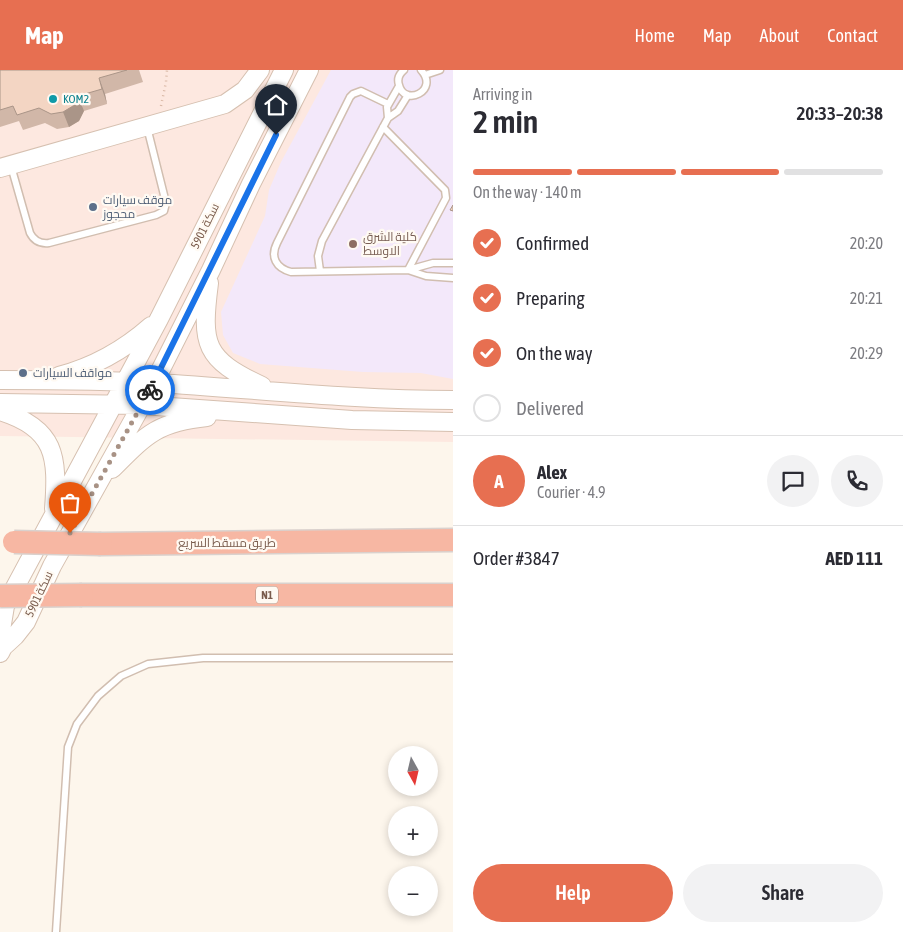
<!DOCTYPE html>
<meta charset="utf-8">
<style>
:root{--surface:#fff;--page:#f2f2f3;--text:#2b2b33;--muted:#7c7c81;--line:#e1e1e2;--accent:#e76f51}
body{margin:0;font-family:"Asap Condensed",Cairo,sans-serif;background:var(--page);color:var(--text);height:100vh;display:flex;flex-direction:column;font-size:19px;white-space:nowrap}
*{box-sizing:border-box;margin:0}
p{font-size:16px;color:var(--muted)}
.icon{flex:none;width:28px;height:28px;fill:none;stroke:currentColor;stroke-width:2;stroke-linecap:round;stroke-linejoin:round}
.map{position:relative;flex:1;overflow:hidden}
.drawer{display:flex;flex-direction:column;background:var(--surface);width:450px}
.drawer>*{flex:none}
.needle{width:32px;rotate:172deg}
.tools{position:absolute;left:388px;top:676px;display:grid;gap:10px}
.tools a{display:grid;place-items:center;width:50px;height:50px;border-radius:50%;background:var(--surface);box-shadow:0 2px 8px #0003;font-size:25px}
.pin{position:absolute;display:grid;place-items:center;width:42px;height:42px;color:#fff;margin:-51px -21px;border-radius:50% 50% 50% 0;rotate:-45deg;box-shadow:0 0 5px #0007}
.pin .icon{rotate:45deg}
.courier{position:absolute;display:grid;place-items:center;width:50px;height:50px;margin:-25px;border:4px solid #1a73e8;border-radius:50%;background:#fff;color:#222;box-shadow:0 1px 6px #0007}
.overview em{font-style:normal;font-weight:600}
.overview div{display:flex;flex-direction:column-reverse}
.overview{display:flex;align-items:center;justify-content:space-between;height:85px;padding:0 20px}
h1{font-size:32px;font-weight:600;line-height:38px}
.bar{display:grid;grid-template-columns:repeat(4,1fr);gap:8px 5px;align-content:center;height:60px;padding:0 20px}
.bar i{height:6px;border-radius:4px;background:var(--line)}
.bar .current{background:var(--accent)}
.bar p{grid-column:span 4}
.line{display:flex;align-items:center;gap:12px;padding:0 20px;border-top:1px solid var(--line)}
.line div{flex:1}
.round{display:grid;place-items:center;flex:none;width:52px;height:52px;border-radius:26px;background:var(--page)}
ol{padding:0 20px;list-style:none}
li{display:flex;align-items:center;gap:15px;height:55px}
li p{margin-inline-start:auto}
li .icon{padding:5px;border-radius:50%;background:var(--accent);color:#fff;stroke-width:4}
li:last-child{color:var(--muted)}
li i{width:28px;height:28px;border:2px solid var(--line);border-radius:50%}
.button{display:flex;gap:10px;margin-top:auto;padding:10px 20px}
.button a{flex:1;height:58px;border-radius:30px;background:var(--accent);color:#fff;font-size:20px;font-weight:600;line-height:58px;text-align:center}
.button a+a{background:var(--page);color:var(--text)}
header{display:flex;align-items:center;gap:30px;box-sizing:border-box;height:70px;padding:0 25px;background:var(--accent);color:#fff}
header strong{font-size:24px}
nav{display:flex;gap:28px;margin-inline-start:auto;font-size:18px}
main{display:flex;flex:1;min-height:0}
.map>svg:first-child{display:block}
.commercial{fill:#fde8e0}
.education{fill:#f3e8fa}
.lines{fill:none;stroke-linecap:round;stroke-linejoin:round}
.lane-casing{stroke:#d1beb0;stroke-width:9}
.secondary-casing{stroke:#d6c0b0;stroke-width:20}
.highway-casing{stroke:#dad1cd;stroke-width:25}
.path{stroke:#d9b8a5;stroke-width:2.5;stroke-dasharray:1 4;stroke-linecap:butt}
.lane{stroke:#fff;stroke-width:6}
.secondary{stroke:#fff;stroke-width:18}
.highway{stroke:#f7b7a3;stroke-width:22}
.highway-bridge-casing{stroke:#dad1cd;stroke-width:25;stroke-linecap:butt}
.highway-bridge{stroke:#f7b7a3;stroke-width:22}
.wall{fill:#d1b7a8}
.shaded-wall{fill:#aa9588}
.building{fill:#f3d5c3;stroke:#aa9588}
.done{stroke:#a89285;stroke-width:5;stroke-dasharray:0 9}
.route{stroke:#1a73e8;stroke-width:6}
.culture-dot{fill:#0f9aa8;stroke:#fffaf3;stroke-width:2}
.service-dot{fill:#5c6f8a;stroke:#fffaf3;stroke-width:2}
.education-dot{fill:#8d6e63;stroke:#fffaf3;stroke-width:2}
.labels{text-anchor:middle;stroke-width:4.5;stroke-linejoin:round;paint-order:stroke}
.shield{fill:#fffaf3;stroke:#a28b7f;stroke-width:1}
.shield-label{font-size:11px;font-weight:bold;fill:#7a5c4d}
.culture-label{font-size:12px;fill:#0d838f;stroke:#fffaf3;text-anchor:start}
.service-label{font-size:12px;fill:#4e5e75;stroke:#fffaf3;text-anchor:start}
.street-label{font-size:12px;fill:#7a5c4d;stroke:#fffaf3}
.education-label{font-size:12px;fill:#785e54;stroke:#fffaf3;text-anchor:start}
</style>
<header>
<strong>Map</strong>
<nav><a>Home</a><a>Map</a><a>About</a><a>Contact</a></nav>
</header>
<main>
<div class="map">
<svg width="453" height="862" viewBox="0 0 453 862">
<rect width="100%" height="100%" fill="#fdf6ec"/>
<!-- commercial -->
<path class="commercial" d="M0,0H453V372L0,366Z"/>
<!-- education -->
<path class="education" d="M331,0H453V309L421,303L363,302L260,294L233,283L223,265L221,242L265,146L269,120L281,92Z"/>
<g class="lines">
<!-- lane casing -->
<g class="lane-casing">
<path id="lane" d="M404,0C399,4 397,9 399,15C404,37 440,21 421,0
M425,5L440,0
M388,34L361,21L353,24L350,27L277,173C270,187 276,198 291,202L408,200L433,193H453
M388,48L387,37L399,16
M383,57L445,120L446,128L408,200
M11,96L30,163C34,171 40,174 49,173L156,145L164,141L166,133L147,57
M408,200L426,206L453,208
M320,201L318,186L322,171L388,48L398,41L408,25
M56,862L68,677L77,654L98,626L121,606L148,594L203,588H453"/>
</g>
<!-- secondary casing -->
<g class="secondary-casing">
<path id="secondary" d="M0,98L225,34L245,20L260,0
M209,213C201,275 204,289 262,316
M59,306C93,297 125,279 151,256
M0,310C52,310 104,310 156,313C255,319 354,330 453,330
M0,333L142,335L352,350L453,352
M0,341C56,358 58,387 54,439
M112,399C146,365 157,352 207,347
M3,577L1,560L5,536L159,249L284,0
M0,583L3,577L15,566L26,552L52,496L154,313L211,200L251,114L309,0"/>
</g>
<!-- highway casing -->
<g class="highway-casing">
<path id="highway" d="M101,474L453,470
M82,525H453"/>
</g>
<!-- path -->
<path class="path" d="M161,36L166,12L167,0"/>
<!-- lane -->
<use href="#lane" class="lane"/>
<!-- secondary -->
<use href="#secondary" class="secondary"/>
<!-- highway -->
<use href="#highway" class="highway"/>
<!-- highway-bridge casing -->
<g class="highway-bridge-casing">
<path id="highway-bridge" d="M14,472L101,474
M0,526L82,525"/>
</g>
<!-- highway-bridge -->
<use href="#highway-bridge" class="highway-bridge"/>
</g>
<!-- wall -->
<path class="wall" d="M0,0H139L143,12L105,24L107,34L84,41L79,51L69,57L57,59L45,53L23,60L19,51L0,57Z"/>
<!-- shaded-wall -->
<path class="shaded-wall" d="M99,8L105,24L107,34L102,19Z
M78,26L84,41L79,51L69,57L63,42Z"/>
<!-- building -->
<path class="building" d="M0,0H127L99,8L102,19L78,26L73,36L63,42L51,44L39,38L17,45L13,36L0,40Z
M453,135V141L450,140Z"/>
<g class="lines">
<!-- done -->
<path class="done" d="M70,463L150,320"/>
<!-- route -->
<path class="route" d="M150,320L276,65"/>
</g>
<!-- markers -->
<circle class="culture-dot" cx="53" cy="29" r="5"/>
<g class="service-dot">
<circle cx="93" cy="137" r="5"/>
<circle cx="23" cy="303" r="5"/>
</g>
<circle class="education-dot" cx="353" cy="174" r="5"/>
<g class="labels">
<!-- shield labels -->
<rect class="shield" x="256" y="516.5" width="22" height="17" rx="4"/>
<g class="shield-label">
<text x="267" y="529">N1</text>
</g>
<!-- culture labels -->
<g class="culture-label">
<text x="63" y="33">KOM2</text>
</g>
<!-- service labels -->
<g class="service-label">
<text x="103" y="134">موقف سيارات<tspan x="103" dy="14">محجوز</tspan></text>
<text x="33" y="307">مواقف السيارات</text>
</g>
<!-- street labels -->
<g class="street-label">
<text transform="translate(205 156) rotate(-64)" y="4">سكة 5901</text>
<text x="227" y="477">طريق مسقط السريع</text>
<text transform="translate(39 524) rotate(-65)" y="4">سكة 5901</text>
</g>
<!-- education labels -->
<g class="education-label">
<text x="363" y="171">كلية الشرق<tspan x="363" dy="14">الاوسط</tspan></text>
</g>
</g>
</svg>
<div class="tools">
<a><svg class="needle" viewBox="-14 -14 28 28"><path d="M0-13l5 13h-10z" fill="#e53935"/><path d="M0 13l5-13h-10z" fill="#7c7c81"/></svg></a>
<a>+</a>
<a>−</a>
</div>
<div class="pin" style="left:70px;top:463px;background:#ea580c"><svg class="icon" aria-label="bag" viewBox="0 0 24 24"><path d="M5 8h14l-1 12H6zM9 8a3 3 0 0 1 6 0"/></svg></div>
<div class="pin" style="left:276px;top:65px;background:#1f2937"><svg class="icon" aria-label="home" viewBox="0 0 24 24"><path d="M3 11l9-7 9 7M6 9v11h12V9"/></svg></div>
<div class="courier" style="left:150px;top:320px"><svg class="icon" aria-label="bike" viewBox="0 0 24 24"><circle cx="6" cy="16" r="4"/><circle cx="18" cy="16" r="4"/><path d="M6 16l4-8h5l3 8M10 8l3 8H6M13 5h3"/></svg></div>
</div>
<section class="drawer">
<div class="overview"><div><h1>2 min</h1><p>Arriving in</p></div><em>20:33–20:38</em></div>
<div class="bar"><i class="current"></i><i class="current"></i><i class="current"></i><i></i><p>On the way · 140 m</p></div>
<ol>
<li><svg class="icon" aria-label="check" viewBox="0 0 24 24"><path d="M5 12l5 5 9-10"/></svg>Confirmed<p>20:20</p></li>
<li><svg class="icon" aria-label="check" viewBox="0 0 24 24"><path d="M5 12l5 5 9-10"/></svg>Preparing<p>20:21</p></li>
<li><svg class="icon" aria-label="check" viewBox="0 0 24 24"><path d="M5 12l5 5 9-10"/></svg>On the way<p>20:29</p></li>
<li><i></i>Delivered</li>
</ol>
<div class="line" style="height:90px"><b class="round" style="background:var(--accent);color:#fff">A</b><div><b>Alex</b><p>Courier · 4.9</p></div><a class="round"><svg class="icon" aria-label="chat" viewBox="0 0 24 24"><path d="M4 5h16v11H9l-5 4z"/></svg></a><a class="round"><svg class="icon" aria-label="phone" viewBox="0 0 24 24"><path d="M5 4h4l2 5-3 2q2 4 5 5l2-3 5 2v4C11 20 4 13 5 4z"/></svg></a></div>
<div class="line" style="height:65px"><div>Order #3847</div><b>AED 111</b></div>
<div class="button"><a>Help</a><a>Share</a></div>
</section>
</main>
